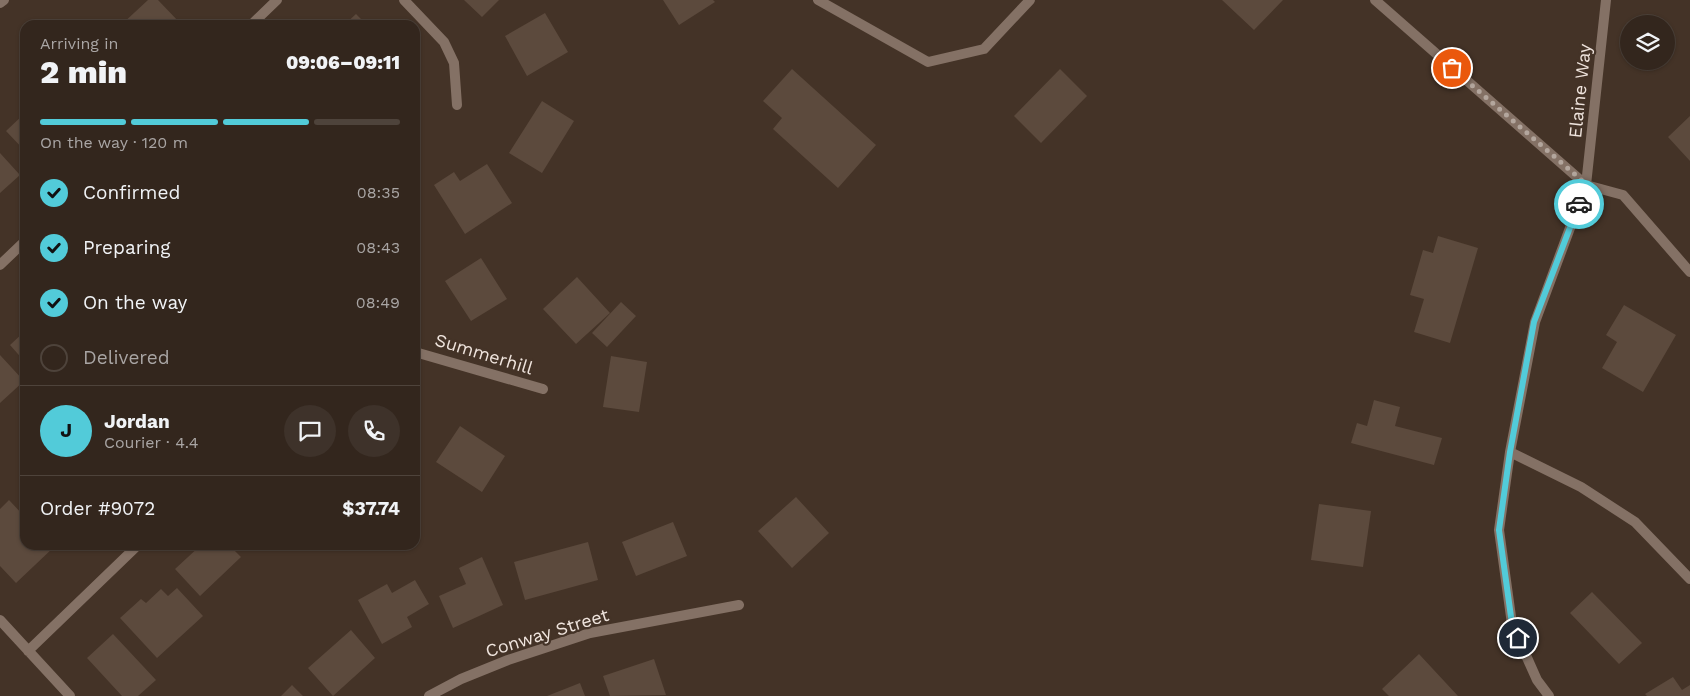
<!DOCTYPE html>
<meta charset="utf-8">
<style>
:root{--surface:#33261d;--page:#3e322a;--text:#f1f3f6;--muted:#a9a5a4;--line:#4e433b;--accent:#52cbd9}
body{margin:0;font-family:"Work Sans",sans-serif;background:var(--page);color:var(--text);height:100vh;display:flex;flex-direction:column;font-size:19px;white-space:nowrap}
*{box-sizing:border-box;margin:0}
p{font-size:16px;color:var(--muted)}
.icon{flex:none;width:28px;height:28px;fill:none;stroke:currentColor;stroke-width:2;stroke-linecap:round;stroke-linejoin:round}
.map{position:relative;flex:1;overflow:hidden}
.drawer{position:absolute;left:20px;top:20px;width:400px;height:530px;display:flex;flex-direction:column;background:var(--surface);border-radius:15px;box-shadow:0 1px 4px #0004,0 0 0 1px var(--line)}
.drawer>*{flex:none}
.controls{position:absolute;left:1620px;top:15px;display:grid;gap:10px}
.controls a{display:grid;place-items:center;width:55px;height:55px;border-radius:50%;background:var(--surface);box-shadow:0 1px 4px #0004,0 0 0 1px var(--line);font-size:25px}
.pin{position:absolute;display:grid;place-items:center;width:42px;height:42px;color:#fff;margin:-21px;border:2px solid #fff;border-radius:50%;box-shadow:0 1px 5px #0007}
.courier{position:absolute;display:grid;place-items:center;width:50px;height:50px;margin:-25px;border:4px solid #52cbd9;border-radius:50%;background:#fff;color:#222;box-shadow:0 1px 6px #0007}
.headline em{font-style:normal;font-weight:800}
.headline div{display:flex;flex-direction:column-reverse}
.headline{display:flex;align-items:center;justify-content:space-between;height:85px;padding:0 20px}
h1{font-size:32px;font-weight:800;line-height:38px}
.bar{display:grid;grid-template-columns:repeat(4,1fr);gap:8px 5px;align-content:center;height:60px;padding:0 20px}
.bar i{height:6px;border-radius:4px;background:var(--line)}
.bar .current{background:var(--accent)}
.bar p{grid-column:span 4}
.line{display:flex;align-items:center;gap:12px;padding:0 20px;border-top:1px solid var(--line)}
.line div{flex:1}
.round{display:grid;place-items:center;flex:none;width:52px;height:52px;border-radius:26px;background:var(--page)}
ol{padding:0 20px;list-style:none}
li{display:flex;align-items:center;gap:15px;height:55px}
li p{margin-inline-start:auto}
li .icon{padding:5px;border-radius:50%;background:var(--accent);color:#111;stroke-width:4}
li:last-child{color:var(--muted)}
li i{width:28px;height:28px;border:2px solid var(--line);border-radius:50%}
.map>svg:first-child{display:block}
.building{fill:#5c4a3d}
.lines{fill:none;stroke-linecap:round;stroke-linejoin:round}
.street{stroke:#847165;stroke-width:10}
.done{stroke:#b3a69d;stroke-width:5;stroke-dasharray:0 9}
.route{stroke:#52cbd9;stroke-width:6}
.labels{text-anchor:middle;stroke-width:4.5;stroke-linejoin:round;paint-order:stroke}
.street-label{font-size:18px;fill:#efe4dd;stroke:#443327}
</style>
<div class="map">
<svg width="1690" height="696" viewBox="0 0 1690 696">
<rect width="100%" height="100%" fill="#443327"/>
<!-- building -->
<path class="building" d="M148,0H158L181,24L121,25Z
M464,0H499L482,17Z
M663,0H713L715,2L679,25Z
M1222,0H1283L1254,30Z
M545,13L568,52L527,76L505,36Z
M356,14L367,25H344Z
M792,69L876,145L838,188L773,129L782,118L763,101Z
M1060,69L1087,96L1041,143L1014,116Z
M542,101L574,121L542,173L509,153Z
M25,113V151L6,131Z
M1690,116V161L1668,137Z
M0,153L20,175L0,193Z
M487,164L512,203L465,234L434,185L454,172L460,181Z
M1438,236L1478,248L1450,343L1414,332L1424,299L1410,295L1423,250L1433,253Z
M481,258L507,299L471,321L445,281Z
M577,277L610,313L576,344L543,309Z
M621,302L636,316L607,347L592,333Z
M1624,305L1676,335L1643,392L1602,368L1617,342L1606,335Z
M25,331V362L10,345Z
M0,355L24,381L0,403Z
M611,356L647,362L639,412L603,407Z
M1374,400L1400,407L1395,426L1442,438L1434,465L1351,443L1357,423L1367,426Z
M460,426L505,456L482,492L436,462Z
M796,497L829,533L792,568L758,531Z
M9,500L25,517V545H51L54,547L16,583L0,566V509Z
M1319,504L1371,511L1363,567L1311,560Z
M673,522L687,556L636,576L622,542Z
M588,542L598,580L525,600L514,562Z
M201,545H229L241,557L200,596L175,569Z
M482,557L503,605L453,628L439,596L466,584L459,568Z
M415,580L429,604L407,617L412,627L382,644L358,600L387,584L392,593Z
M177,588L203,616L157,658L120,618L141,599L146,603L161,589L168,596Z
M1592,592L1642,643L1619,664L1570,613Z
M351,630L375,658L333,696L308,668Z
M113,634L156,680L138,696H122L87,658Z
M1419,654L1458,696H1389L1382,689Z
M654,659L666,695L610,696L603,676Z
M1673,677L1682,690L1690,685V696H1647L1645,694Z
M580,683L585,696H547Z
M292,685L303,696H281Z"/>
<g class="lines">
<!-- street -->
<path class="street" d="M404,0L444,42L454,63L457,105
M818,0L928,62L984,49L1030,0
M1375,0L1586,185L1623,195L1690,272
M0,3L4,0
M251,25L277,0
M0,265L25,241
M415,352L543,389
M1510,452L1581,487L1635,522L1690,579
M0,620L70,696
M28,651L138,545
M429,696L461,679L508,660L590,633L739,605
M1549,696L1537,680L1512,624L1499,530L1510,452L1535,322L1586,185L1606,0"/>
</g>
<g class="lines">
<!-- done -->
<path class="done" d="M1452,68L1586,184L1579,204"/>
<!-- route -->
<path class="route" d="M1518,638L1512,624L1499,530L1510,452L1534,322L1579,204"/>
</g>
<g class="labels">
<!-- street labels -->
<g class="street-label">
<text transform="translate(1580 91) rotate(-84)" y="6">Elaine Way</text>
<text transform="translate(484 354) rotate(17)" y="6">Summerhill</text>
<text transform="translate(547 633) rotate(-17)" y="6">Conway Street</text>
</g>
</g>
</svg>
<div class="controls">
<a><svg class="icon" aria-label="layers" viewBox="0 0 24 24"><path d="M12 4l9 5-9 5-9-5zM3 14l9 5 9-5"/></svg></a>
</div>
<div class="pin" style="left:1452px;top:68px;background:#ea580c"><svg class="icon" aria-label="bag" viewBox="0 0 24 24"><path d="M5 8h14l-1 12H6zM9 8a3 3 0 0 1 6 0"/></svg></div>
<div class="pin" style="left:1518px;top:638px;background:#1f2937"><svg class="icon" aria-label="home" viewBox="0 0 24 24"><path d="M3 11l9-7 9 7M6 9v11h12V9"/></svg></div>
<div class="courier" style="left:1579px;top:204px"><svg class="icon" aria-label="car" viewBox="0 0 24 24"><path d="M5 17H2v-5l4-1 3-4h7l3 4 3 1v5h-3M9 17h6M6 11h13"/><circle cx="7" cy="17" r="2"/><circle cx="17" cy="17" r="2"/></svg></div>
<section class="drawer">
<div class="headline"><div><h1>2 min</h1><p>Arriving in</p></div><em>09:06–09:11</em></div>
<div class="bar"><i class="current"></i><i class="current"></i><i class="current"></i><i></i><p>On the way · 120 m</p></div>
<ol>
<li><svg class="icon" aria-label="check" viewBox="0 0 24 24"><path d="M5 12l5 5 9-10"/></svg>Confirmed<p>08:35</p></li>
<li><svg class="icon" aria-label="check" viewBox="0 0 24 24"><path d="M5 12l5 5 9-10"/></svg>Preparing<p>08:43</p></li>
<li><svg class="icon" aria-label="check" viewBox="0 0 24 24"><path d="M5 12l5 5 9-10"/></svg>On the way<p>08:49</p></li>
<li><i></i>Delivered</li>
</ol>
<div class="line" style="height:90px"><b class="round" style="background:var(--accent);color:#111">J</b><div><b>Jordan</b><p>Courier · 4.4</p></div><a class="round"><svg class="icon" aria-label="chat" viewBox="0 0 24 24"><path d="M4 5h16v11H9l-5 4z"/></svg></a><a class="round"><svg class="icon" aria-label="phone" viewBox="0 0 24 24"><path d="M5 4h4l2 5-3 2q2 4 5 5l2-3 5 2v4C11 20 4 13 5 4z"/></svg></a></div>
<div class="line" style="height:65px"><div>Order #9072</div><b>$37.74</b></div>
</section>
</div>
